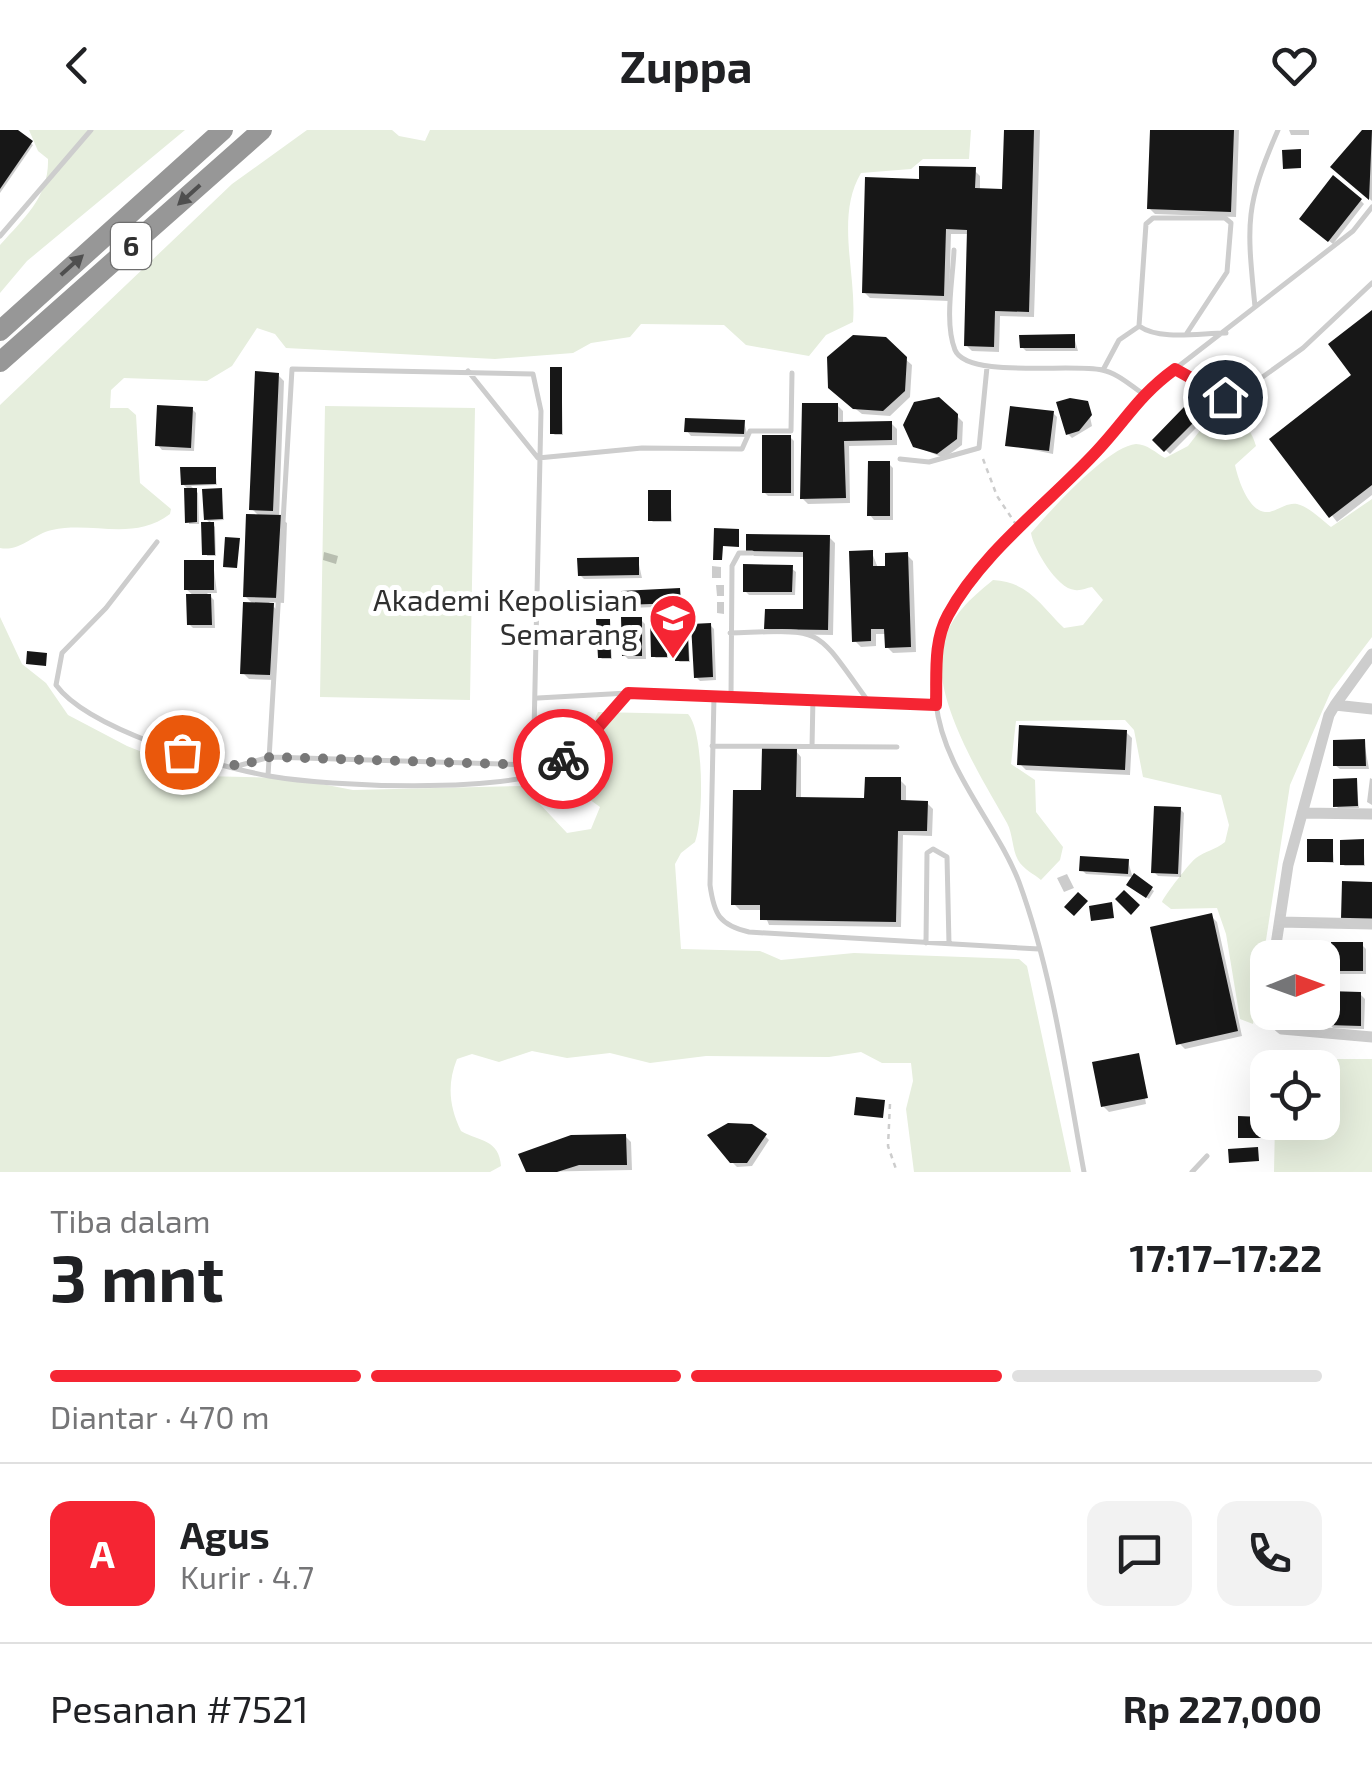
<!DOCTYPE html>
<html lang="id">
<meta charset="utf-8">
<style>
:root{--surface:#fff;--page:#f2f2f2;--text:#202124;--muted:#757577;--line:#e0e0e0;--accent:#f52533}
body{margin:0;font-family:"Exo 2",sans-serif;background:var(--page);color:var(--text);height:100vh;display:flex;flex-direction:column;font-size:38px;white-space:nowrap}
*{box-sizing:border-box;margin:0}
p{font-size:32px;color:var(--muted)}
.icon{flex:none;width:55px;height:55px;fill:none;stroke:currentColor;stroke-width:2;stroke-linecap:round;stroke-linejoin:round}
.map{position:relative;height:1042px;overflow:hidden}
.details{display:flex;flex-direction:column;background:var(--surface);flex:1}
.details>*{flex:none}
.needle{width:65px;rotate:89deg}
.tools{position:absolute;left:1250px;top:810px;display:grid;gap:20px}
.tools a{display:grid;place-items:center;width:90px;height:90px;border-radius:20px;background:var(--surface);box-shadow:0 10px 40px #0002;font-size:50px}
.pin{position:absolute;display:grid;place-items:center;width:85px;height:85px;color:#fff;margin:-42px;border:5px solid #fff;border-radius:50%;box-shadow:0 2px 10px #0007}
.courier{position:absolute;display:grid;place-items:center;width:100px;height:100px;margin:-50px;border:8px solid #f52533;border-radius:50%;background:#fff;color:#222;box-shadow:0 2px 12px #0007}
.overview em{font-style:normal;font-weight:700}
.overview div{display:flex;flex-direction:column-reverse}
.overview{display:flex;align-items:center;justify-content:space-between;height:170px;padding:0 50px}
h1{font-size:65px;font-weight:700;line-height:75px}
.bar{display:grid;grid-template-columns:repeat(4,1fr);gap:15px 10px;align-content:center;height:120px;padding:0 50px}
.bar i{height:12px;border-radius:8px;background:var(--line)}
.bar .current{background:var(--accent)}
.bar p{grid-column:span 4}
.line{display:flex;align-items:center;gap:25px;padding:0 50px;border-top:2px solid var(--line)}
.line div{flex:1}
.round{display:grid;place-items:center;flex:none;width:105px;height:105px;border-radius:20px;background:var(--page)}
header{display:flex;justify-content:space-between;align-items:center;height:130px;padding:0 50px;background:var(--surface);font-size:45px;font-weight:700}
.map>svg:first-child{display:block}
.green{fill:#e6eedd}
.shadow{fill:#0003}
.building{fill:#171717}
.lines{fill:none;stroke-linecap:round;stroke-linejoin:round}
.path{stroke:#cdcdcd;stroke-width:2.5;stroke-dasharray:5 5;stroke-linecap:butt}
.service{stroke:#cdcdcd;stroke-width:5}
.minor{stroke:#cdcdcd;stroke-width:11}
.motorway{stroke:#979797;stroke-width:20}
.oneway{fill:#4f4f4f}
.done{stroke:#787878;stroke-width:10;stroke-dasharray:0 18}
.route{stroke:#f52533;stroke-width:12}
.labels{text-anchor:middle;stroke-width:10;stroke-linejoin:round;paint-order:stroke}
.shield{fill:#fff;stroke:#6e6e6e;stroke-width:2.5}
.shield-label{font-size:28px;font-weight:bold;fill:#303030}
.poi-label{font-size:30px;fill:#303030;stroke:#fff;text-anchor:end}
</style>
<header><svg class="icon" aria-label="back" viewBox="0 0 24 24"><path d="M15 5l-7 7 7 7"/></svg>Zuppa<svg class="icon" aria-label="heart" viewBox="0 0 24 24"><path d="M12 20l-8-8c-3-5 5-10 8-4 3-6 11-1 8 4z"/></svg></header>
<div class="map">
<svg width="1372" height="1042" viewBox="0 0 1372 1042">
<rect width="100%" height="100%" fill="#fff"/>
<!-- green -->
<path class="green" d="M29,0H185L27,131L0,163V115C24,88 49,67 48,29L38,21Z
M307,0H392L399,6L425,11L430,0H971L969,29H923L911,39L861,43C835,87 857,145 853,192L826,205L809,226L746,215L724,195L641,194L630,207L591,213L573,223L495,229L286,218L275,204L257,198L232,236L207,251L124,248L111,260L110,278H128L136,285L140,353L171,379L170,384C133,412 93,391 52,400C33,404 20,422 0,418V275L232,54Z
M325,276L475,278L470,570L320,567Z
M1230,283C1242,287 1253,304 1256,316L1235,335C1238,349 1248,380 1265,382C1276,383 1285,372 1297,374C1309,377 1321,389 1331,397L1372,369V507L1331,561L1290,655L1253,894L1240,889L1226,804L1217,778L1171,779L1162,772C1164,766 1191,731 1196,728C1205,721 1215,720 1225,712L1229,695L1221,665L1143,647L1134,600L1125,590L1016,591L1011,634L1035,650L1036,682L1063,717L1060,730L1041,750C1034,744 1023,739 1018,730C1012,719 1013,704 1007,693C983,650 930,568 943,515C950,486 971,468 993,450C1029,452 1040,475 1064,498L1083,495L1103,470L1092,457C1086,458 1081,461 1075,460C1057,459 1033,418 1031,403C1050,381 1108,316 1136,314C1147,314 1156,323 1165,328L1188,316L1212,285Z
M0,487L22,534L46,553L68,585L127,616L203,646L290,648L353,660L523,656L567,703L591,699L600,677L582,664L552,659L542,640L546,626L588,605L598,582L688,584C704,601 704,689 695,712L681,723L675,734L681,819L760,821L781,830L854,823L1019,829L1027,836L1071,1042H914L906,979L913,951L911,933H882L861,922L829,927L706,926L650,933L610,923L567,928L532,921L499,932L472,924L457,929C447,954 449,976 461,1001C480,1012 499,1009 501,1036L490,1042H0Z
M1277,929H1372V1042H1274L1275,993L1322,992V938L1276,937Z"/>
<!-- shadow -->
<path class="shadow" d="M0,0H13L33,15L0,63Z
M1006,0H1040L1034,187L1000,186L999,222L972,221L966,215L970,104H951L949,171L870,168L864,162L921,51L974,40L980,46V61L1005,62Z
M1152,0H1239L1236,87L1155,84L1149,78Z
M1289,0H1309V5H1291Z
M1365,0H1372V71L1339,42Z
M1360,70L1364,74L1333,114L1306,93Z
M1372,183V365L1337,392L1273,309L1355,246Z
M1074,207L1078,221H1026L1022,217Z
M884,210L912,235L910,267L890,286L862,284L837,264Z
M561,239L563,305H555L552,303Z
M278,245L284,251L279,387L287,393L284,473L269,472L278,481L275,550L249,549L243,543L254,475L245,466L260,387L252,379Z
M1087,273L1092,296L1072,308L1068,304Z
M837,275L843,281V294L891,293L897,299V315L849,316L850,373L808,374L802,368Z
M192,279L196,283L194,321L162,320L158,315Z
M1184,280L1199,295L1170,324L1155,310Z
M1053,283L1057,287L1053,324L1008,315Z
M956,285L963,292L962,315L944,328L915,316Z
M744,292L748,307L691,306L687,301Z
M790,307L794,311V366H768L764,362Z
M889,334L893,338V390H874L870,385Z
M215,339L217,355L191,356L198,363L199,394H189L190,361L183,354Z
M221,360L224,390L210,391L215,397L216,426H207L212,395L206,389Z
M670,362L672,392H653L651,390Z
M829,407L835,413L833,505L773,504L767,498L805,482L806,427L754,426L748,420Z
M324,422L338,426L336,434L323,430Z
M872,423L878,438H888L907,425L913,431L916,522L893,523L887,517V504H876V516L861,517L855,511Z
M638,430L642,448L584,449L580,445Z
M213,432L217,463H207L214,470L215,498H193L189,494L194,466L186,459Z
M712,436L721,437V448H712Z
M791,438L796,442L795,465H749L745,461Z
M716,455H724V466H717Z
M679,461L684,476L628,478L624,474Z
M717,472H724V484L717,483Z
M686,482L690,532H680L677,530Z
M665,489L668,528H656L653,526Z
M641,490L645,494L646,529H628L624,525Z
M609,491L612,529H602L600,527Z
M710,495L714,499L716,550L700,551L696,547Z
M1126,602L1132,608L1130,645L1026,640L1020,634Z
M1364,611L1369,639H1340L1335,635Z
M796,621L801,627V669L867,670L900,650L906,656V673H927L933,679L932,706L903,705L901,797L769,795L763,780H740L734,774L763,663Z
M1370,648L1372,649V675L1367,672Z
M1356,651L1359,678H1338L1336,676Z
M1180,679L1184,683L1181,747L1158,746L1154,742Z
M1332,711L1334,733L1309,731Z
M1363,712L1365,736H1345L1342,734Z
M1128,731L1132,745L1154,761L1149,769L1129,755L1134,747L1086,744L1082,740Z
M1067,744L1074,758L1064,762L1057,748Z
M1211,786L1217,792L1242,906L1185,919L1179,913Z
M1362,815L1366,819V844H1337L1333,840Z
M1321,823L1325,828L1326,850H1322V828H1294Z
M1360,864L1365,869L1364,899L1333,898L1329,894Z
M1138,926L1146,974L1109,982L1103,976Z
M625,1006L631,1012L632,1040L529,1042Z
M765,1006L769,1010L752,1036L737,1037L732,1032Z"/>
<!-- building -->
<path class="building" d="M0,0H18L33,11L0,59Z
M1004,0H1034L1029,182L995,181L994,217L964,216L967,100L946,99L944,166L862,163L865,47L919,49V36L976,37L975,58L1002,59Z
M1150,0H1234L1231,82L1147,79Z
M1362,0H1372L1369,70L1330,37Z
M1301,19V38L1283,39L1282,20Z
M1333,45L1362,69L1328,112L1299,89Z
M1372,180V355L1329,388L1269,309L1351,245L1328,214Z
M1075,204V218H1020L1019,205Z
M853,205L886,207L907,227L905,261L883,281L853,279L828,258L827,227Z
M550,237H562V304H550Z
M255,241L279,243L273,381L249,380Z
M939,267L958,284L957,309L937,324L913,317L903,295L914,272Z
M1070,268L1088,271L1092,285L1079,301L1066,305L1056,272Z
M802,273H838V292L892,291V310L844,311L846,368L800,369Z
M157,275L193,277L191,318L155,316Z
M1010,276L1054,281L1049,321L1005,316Z
M1184,277L1196,290L1164,322L1152,310Z
M685,288L745,290L744,304L684,302Z
M762,305H791V363H762Z
M868,331H890V386H867Z
M180,337H216V354L181,355Z
M184,358H197V392L185,393Z
M222,358L223,389L204,390L202,359Z
M648,360H671V391H648Z
M246,384L282,385L279,468L243,467Z
M201,392H214L215,425H202Z
M714,398L739,399V417L723,416L722,430H713Z
M746,404L830,405L828,500L764,499L765,479H803V422L746,421Z
M225,407L240,408L237,438L223,437Z
M873,420V436H885V423L908,422L911,517L885,518L884,499H871V511L852,512L849,421Z
M639,427V445L578,446L577,428Z
M184,430H214V460H184Z
M743,434L793,435L792,462H743Z
M680,458L681,473L621,475V461Z
M186,464H211L212,495H187Z
M243,472L274,473L270,545L240,544Z
M687,479L689,531H675L673,480Z
M666,486L667,527H651L650,487Z
M621,487H642V526H622Z
M596,489H610L611,528H598Z
M711,493L713,547L694,548L691,494Z
M27,521L47,523L46,536L26,534Z
M1019,595L1127,600L1125,640L1017,635Z
M1365,609L1366,636H1333V610Z
M762,618H797L796,667L864,668L865,647H901V670L928,671L927,701H898L896,792L760,790V775H731L733,660H761Z
M1357,648L1358,676L1333,677V649Z
M1154,676L1181,677L1178,744L1151,743Z
M1307,709H1333V732H1307Z
M1364,709V735H1340V710Z
M1080,726L1129,729L1128,744L1079,741Z
M1134,743L1153,757L1146,768L1126,755Z
M1342,751L1372,752V790L1341,789Z
M1124,760L1140,775L1131,785L1115,769Z
M1078,762L1088,771L1074,786L1064,777Z
M1112,772L1114,788L1091,791L1089,776Z
M1212,783L1238,901L1176,915L1150,797Z
M1331,812H1363V841H1330Z
M1327,861L1361,862V896L1327,895Z
M1139,923L1148,968L1101,977L1092,932Z
M856,967L885,970L883,988L854,985Z
M1238,986L1261,987V1008H1238Z
M728,993L752,994L767,1004L747,1033H730L707,1005Z
M626,1004L627,1035H579L557,1042H526L518,1024L571,1005Z
M1258,1017L1259,1031L1229,1033L1228,1019Z"/>
<g class="lines">
<!-- path -->
<path class="path" d="M983,329L997,366L1015,393
M890,974L888,1016L897,1042"/>
<!-- service -->
<path class="service" d="M0,106L91,0
M954,120C953,149 944,192 955,220C967,249 1072,233 1102,240C1117,243 1130,255 1142,263
M1255,177C1247,94 1244,78 1278,0
M1187,203L1227,142L1231,93L1225,88H1153L1146,94L1139,196C1160,211 1200,203 1226,203
M1175,239L1353,101L1372,77
M1103,240L1119,210L1138,197
M468,241L538,328L642,318L742,319L750,301H791L792,243
M900,329L929,332L979,318L987,237
M157,412L106,478L62,523L56,555C88,599 214,636 269,646C332,657 499,663 555,639C578,630 611,583 628,563
M730,503C826,500 812,494 868,571
M714,566L710,755C714,784 719,795 749,802L1039,819
M731,567L732,436L739,423H752
M538,568L628,563L935,575
M712,616L897,617
M812,617L813,567
M241,635L270,627L533,635L568,628
M268,646L292,239L533,244L541,281L533,648
M926,813L927,723L933,719L947,727L949,814
M1084,1042C1066,945 1053,845 1019,752C996,693 943,639 936,573C933,546 934,508 948,484C985,422 1049,374 1097,321C1126,290 1140,264 1175,239L1209,262L1236,266L1303,218L1372,153
M1192,1042L1207,1026"/>
<!-- minor -->
<path class="minor" d="M1335,575L1372,524
M1302,683L1372,684
M1280,792L1372,794
M1274,828L1288,735L1329,585L1335,575L1372,579
M1268,868L1267,886L1282,899L1372,907"/>
<!-- motorway -->
<path class="motorway" d="M0,201L223,0
M0,232L262,0"/>
</g>
<!-- one-way arrows -->
<defs><path id="oneway-solid" d="M-6-.8H1V-3.2L6.5 0L1 3.2V.8H-6Z" transform="scale(2.5)"/></defs>
<g class="oneway">
<use href="#oneway-solid" transform="translate(189 65) rotate(138)"/>
<use href="#oneway-solid" transform="translate(72 135) rotate(-42)"/>
</g>
<g class="lines">
<!-- done -->
<path class="done" d="M182,622L238,636L270,627L533,635L563,629"/>
<!-- route -->
<path class="route" d="M563,629L572,627L628,563L936,575C937,545 933,512 948,485C982,422 1049,373 1097,321C1127,289 1138,266 1175,239L1225,267"/>
</g>
<!-- icons -->
<defs>
<g id="university-pin" transform="scale(2.5)"><path d="M0 17L-7.5 6A9.5 9.5 0 1 1 7.5 6Z" fill="#f52533" stroke="#fff"/><path d="M0-5L7-2L0 1L-7-2ZM-4 1L0 2.5L4 1V4Q0 6-4 4Z" fill="#fff"/></g>
</defs>
<g fill-rule="evenodd">
<use href="#university-pin" x="673" y="488"/>
</g>
<g class="labels">
<!-- shield labels -->
<rect class="shield" x="111" y="93" width="40" height="46" rx="8"/>
<g class="shield-label">
<text x="131" y="126">6</text>
</g>
<!-- poi labels -->
<g class="poi-label">
<text x="638" y="481">Akademi Kepolisian<tspan x="638" dy="34">Semarang</tspan></text>
</g>
</g>
</svg>
<div class="tools">
<a><svg class="needle" viewBox="-14 -14 28 28"><path d="M0-13l5 13h-10z" fill="#e53935"/><path d="M0 13l5-13h-10z" fill="#757577"/></svg></a>
<a><svg class="icon" aria-label="locate" viewBox="0 0 24 24"><circle cx="12" cy="12" r="6"/><path d="M12 2v4M12 18v4M2 12h4M18 12h4"/></svg></a>
</div>
<div class="pin" style="left:182px;top:622px;background:#ea580c"><svg class="icon" aria-label="bag" viewBox="0 0 24 24"><path d="M5 8h14l-1 12H6zM9 8a3 3 0 0 1 6 0"/></svg></div>
<div class="pin" style="left:1225px;top:267px;background:#1f2937"><svg class="icon" aria-label="home" viewBox="0 0 24 24"><path d="M3 11l9-7 9 7M6 9v11h12V9"/></svg></div>
<div class="courier" style="left:563px;top:629px"><svg class="icon" aria-label="bike" viewBox="0 0 24 24"><circle cx="6" cy="16" r="4"/><circle cx="18" cy="16" r="4"/><path d="M6 16l4-8h5l3 8M10 8l3 8H6M13 5h3"/></svg></div>
</div>
<section class="details">
<div class="overview"><div><h1>3 mnt</h1><p>Tiba dalam</p></div><em>17:17–17:22</em></div>
<div class="bar"><i class="current"></i><i class="current"></i><i class="current"></i><i></i><p>Diantar · 470 m</p></div>
<div class="line" style="height:180px"><b class="round" style="background:var(--accent);color:#fff">A</b><div><b>Agus</b><p>Kurir · 4.7</p></div><a class="round"><svg class="icon" aria-label="chat" viewBox="0 0 24 24"><path d="M4 5h16v11H9l-5 4z"/></svg></a><a class="round"><svg class="icon" aria-label="phone" viewBox="0 0 24 24"><path d="M5 4h4l2 5-3 2q2 4 5 5l2-3 5 2v4C11 20 4 13 5 4z"/></svg></a></div>
<div class="line" style="height:130px"><div>Pesanan #7521</div><b>Rp 227,000</b></div>
</section>
